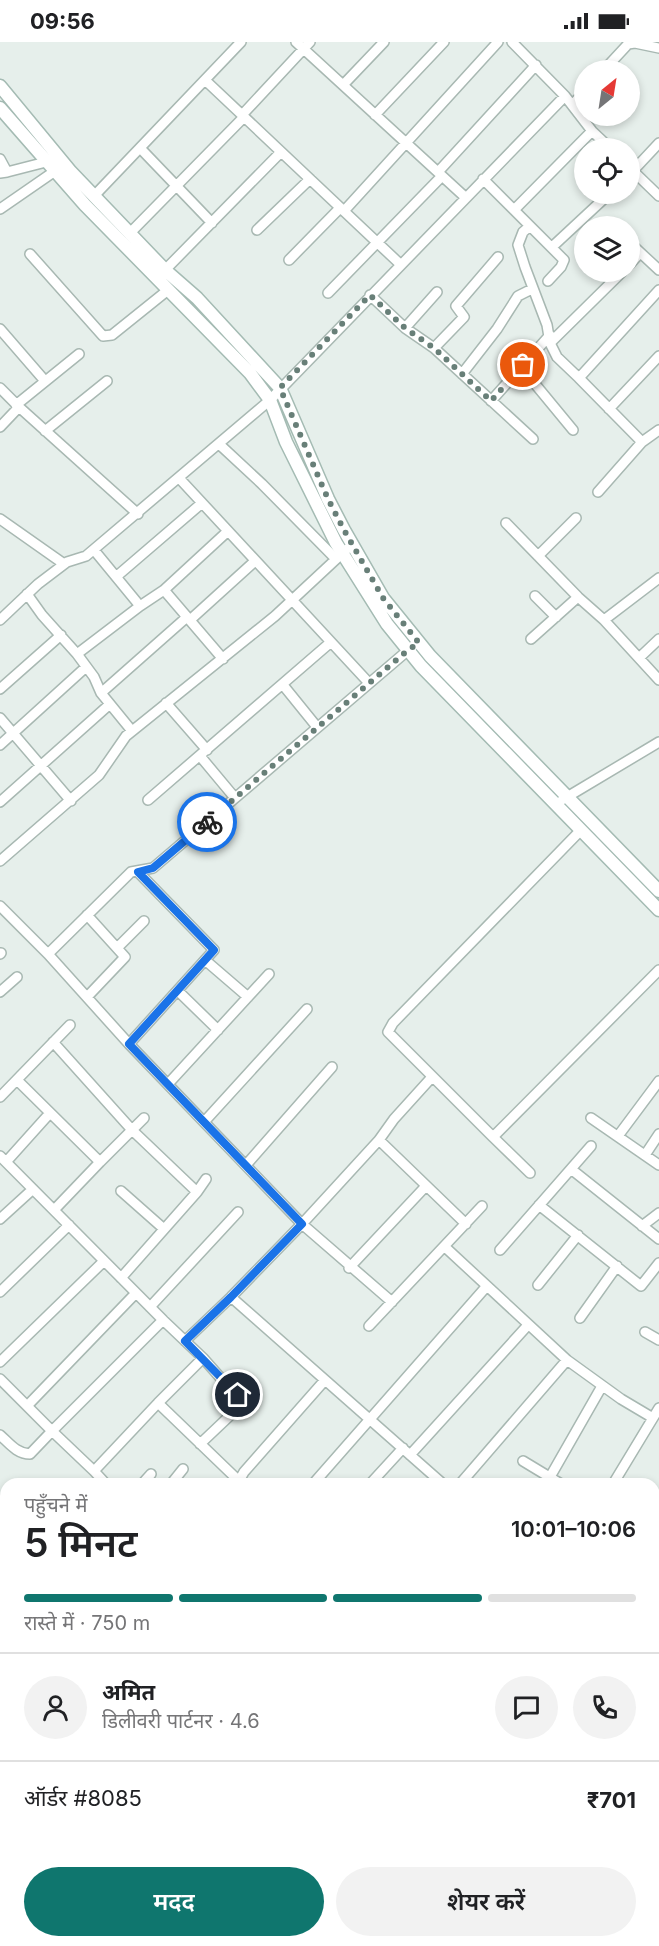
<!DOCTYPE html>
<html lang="hi">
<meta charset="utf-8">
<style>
:root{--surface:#fff;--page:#f2f2f2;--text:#202124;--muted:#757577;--line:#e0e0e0;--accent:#0f766e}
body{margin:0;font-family:Inter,"Noto Sans Devanagari",sans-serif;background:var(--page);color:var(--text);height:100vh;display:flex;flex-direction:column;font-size:22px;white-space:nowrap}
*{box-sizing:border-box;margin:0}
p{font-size:20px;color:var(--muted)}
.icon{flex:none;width:33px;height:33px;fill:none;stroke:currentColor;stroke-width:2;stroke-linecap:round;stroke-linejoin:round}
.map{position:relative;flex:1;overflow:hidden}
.drawer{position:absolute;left:0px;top:1436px;width:660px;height:470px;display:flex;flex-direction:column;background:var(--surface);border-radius:18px 18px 0 0;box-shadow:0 3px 9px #0003}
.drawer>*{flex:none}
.needle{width:39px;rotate:30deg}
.buttons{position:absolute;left:574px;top:18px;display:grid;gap:12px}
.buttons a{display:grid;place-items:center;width:66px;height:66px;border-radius:50%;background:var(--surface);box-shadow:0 3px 9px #0003;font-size:30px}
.pin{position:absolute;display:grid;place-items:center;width:51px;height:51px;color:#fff;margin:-26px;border:3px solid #fff;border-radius:50%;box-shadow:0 2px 6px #0007}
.courier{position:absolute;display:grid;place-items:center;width:60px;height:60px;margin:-30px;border:4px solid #1a73e8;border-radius:50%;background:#fff;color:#222;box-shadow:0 2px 8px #0007}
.head em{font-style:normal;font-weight:600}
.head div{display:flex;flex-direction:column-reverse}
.head{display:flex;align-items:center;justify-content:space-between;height:102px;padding:0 24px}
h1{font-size:39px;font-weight:600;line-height:45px}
.bar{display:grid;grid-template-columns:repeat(4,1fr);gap:9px 6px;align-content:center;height:72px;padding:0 24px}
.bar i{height:8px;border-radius:4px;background:var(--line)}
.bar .selected{background:var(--accent)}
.bar p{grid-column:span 4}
.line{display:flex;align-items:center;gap:15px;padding:0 24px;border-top:2px solid var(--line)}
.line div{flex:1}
.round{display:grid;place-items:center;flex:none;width:63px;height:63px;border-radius:32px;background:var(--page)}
.primary-button{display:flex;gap:12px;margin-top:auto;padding:12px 24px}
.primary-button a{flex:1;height:69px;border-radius:36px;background:var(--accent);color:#fff;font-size:24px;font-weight:600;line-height:69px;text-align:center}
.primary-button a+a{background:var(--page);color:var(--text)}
.status{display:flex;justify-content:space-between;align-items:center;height:42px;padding:0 30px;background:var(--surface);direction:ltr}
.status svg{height:16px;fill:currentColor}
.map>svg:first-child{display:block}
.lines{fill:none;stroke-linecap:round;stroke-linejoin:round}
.street-casing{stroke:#a8b8b2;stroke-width:12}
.secondary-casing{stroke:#a4bbb3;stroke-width:15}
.highway-casing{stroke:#c2cac8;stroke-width:20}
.street{stroke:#fff;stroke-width:9}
.secondary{stroke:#fff;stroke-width:12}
.highway{stroke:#2f6f62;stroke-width:16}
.done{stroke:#687f78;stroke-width:6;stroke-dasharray:0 10.8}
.route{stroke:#1a73e8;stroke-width:8}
</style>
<div class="status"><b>09:56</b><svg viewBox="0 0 49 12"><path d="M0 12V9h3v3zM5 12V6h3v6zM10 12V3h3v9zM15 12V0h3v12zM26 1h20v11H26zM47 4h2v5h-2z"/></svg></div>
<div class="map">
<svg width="659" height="1904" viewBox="0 0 659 1904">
<rect width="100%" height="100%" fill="#e6efeb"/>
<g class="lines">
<!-- street casing -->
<g class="street-casing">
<path id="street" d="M296,0L465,155
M512,0L565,54L592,89L610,106
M628,2L635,1L659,6
M604,28L630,0
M205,38L400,222
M343,43L384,0
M573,62L585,49
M242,73L310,0
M375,73L444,0
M140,106L212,181
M0,117L7,130L0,131
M630,126L659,154
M7,130L46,120
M438,130L536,23
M630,132L659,101
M483,137L564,218L561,225L548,239
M94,154L241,0
M0,167L55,129
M514,168L592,89
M344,169L498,0
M530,184L523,190L518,203L525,225L547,283L550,301L557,315L579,336
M257,188L310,137
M130,191L244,75
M630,201L659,228
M552,205L609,152
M30,212L103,294L112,293L168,248
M289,218L340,166
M630,222L640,211
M165,228L281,110
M659,248L579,336L642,400L659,388
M328,251L442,134
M370,253L405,286L434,306L533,397
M405,286L437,250
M0,287L45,339
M550,301L622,230
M434,306L464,275L456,264L498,215
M521,325L573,388
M462,332L497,287L518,254L532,247
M0,346L19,365
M491,359L550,293
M16,363L79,312
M609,367L659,314
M0,385L19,365L138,472
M45,389L107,339
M219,402L262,442L335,516
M179,436L369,641
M598,450L642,400
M0,477L64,522
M506,481L578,555L604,578
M538,514L576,476
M117,534L202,461
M659,536L604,578L659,638
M27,552L42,573L77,612L94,635L101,651L132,689
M535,554L556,575
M140,564L164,548
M0,578L38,542L67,520L86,514L270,358L565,54
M190,578L255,519
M531,597L578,555
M77,612L140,564L94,508
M639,616L659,597
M223,617L164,548L228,489
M283,643L317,685
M0,647L61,593
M101,651L187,575
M166,661L207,708
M0,676L71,759
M0,703L86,625
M200,714L235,756
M148,758L331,600
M562,758L659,700
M0,760L110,662
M0,819L99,733L126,694L275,574L347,507
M0,864L48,912L129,1002L302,1182L392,1260
M118,905L144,879
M0,912L1,911
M48,912L131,830L153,826L413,604
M205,918L248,955
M178,949L218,988
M0,950L17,935
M87,955L125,915L87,873
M53,1000L132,1088L197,1150
M129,1002L214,908L138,830
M17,1038L100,1120L54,1168
M168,1042L269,932
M0,1055L70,983
M591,1076L659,1123
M204,1080L307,967
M618,1094L659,1039
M493,1095L388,990L393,981L581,788
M379,1098L466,1182
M645,1113L659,1092
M0,1114L163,1278
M6,1120L50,1071
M100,1120L144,1076
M246,1123L332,1025
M571,1127L659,1197
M530,1131L493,1095L659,928
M121,1149L164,1187
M539,1163L641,1244L659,1221
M0,1177L33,1147
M642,1184L659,1171
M445,1205L567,1318L621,1357L653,1376
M500,1208L591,1104
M349,1226L426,1144
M121,1236L197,1150L206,1137
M538,1243L578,1193
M0,1250L69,1183
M231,1255L443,1442
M150,1265L238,1170
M580,1276L617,1224
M369,1284L482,1164
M645,1290L659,1298
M185,1299L231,1255L302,1182L379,1098L394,1077L432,1035
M0,1320L104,1219
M0,1337L52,1389L30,1412C17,1412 9,1401 0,1393
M158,1361L203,1316
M27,1364L136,1251
M410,1413L528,1283
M523,1419L561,1442
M94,1429L52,1389L163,1278L203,1316L240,1358L239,1365L200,1402
M550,1435L602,1344
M106,1442L94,1429L158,1361L240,1440
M142,1442L151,1432
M171,1442L183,1427
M242,1442L240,1437L244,1430L325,1338
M313,1442L486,1245
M370,1442L403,1406
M460,1442L567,1318
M613,1442L659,1366
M654,1499L659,1490
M654,1522L659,1525
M0,1561L6,1555
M654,1592L659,1583
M0,1625L6,1618
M654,1630L659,1635
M1,1680L6,1684
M654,1717L659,1721
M654,1739L659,1736
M0,1757L6,1763
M0,1829L6,1834
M80,1899L86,1904
M292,1899L294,1904
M418,1899L422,1904
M128,1904L138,1899
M239,1904L249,1899
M312,1904L317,1899
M388,1904L393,1899"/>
</g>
<!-- secondary casing -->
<g class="secondary-casing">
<path id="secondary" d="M0,44L71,130L165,228L197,256L280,346L328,457L344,488L383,556L430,614L659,849
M0,66L85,163L250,331L270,358L286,400L336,501L387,582L421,624L659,868
M654,1811L659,1808
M654,1870L659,1867
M475,1904L484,1899
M587,1904L597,1899"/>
</g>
<!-- highway casing -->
<g class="highway-casing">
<path id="highway" d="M654,1830L659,1828
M654,1846L659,1844
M512,1904L522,1899
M546,1904L555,1899"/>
</g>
<!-- street -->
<use href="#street" class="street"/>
<!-- secondary -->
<use href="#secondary" class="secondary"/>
<!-- highway -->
<use href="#highway" class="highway"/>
</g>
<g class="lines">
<!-- done -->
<path class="done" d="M207,780L408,608L419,601L383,556L344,488L328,457L280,346L370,253L405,286L434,306L491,359L523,323"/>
<!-- route -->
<path class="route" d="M207,780L153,826L138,830L214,908L129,1002L302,1182L231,1255L185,1299L238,1353"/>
</g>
</svg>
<div class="buttons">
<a><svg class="needle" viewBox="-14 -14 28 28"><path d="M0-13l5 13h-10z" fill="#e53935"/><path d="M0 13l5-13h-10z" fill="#757577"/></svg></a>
<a><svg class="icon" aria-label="locate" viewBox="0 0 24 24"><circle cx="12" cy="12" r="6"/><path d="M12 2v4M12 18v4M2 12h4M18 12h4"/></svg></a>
<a><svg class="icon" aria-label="layers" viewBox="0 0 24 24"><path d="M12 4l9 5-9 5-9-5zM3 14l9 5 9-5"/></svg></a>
</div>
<div class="pin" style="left:523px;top:323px;background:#ea580c"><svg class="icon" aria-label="bag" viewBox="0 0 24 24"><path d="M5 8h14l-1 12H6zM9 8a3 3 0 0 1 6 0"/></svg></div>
<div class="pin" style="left:238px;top:1353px;background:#1f2937"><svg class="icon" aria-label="home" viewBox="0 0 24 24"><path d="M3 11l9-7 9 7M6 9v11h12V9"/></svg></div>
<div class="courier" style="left:207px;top:780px"><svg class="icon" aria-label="bike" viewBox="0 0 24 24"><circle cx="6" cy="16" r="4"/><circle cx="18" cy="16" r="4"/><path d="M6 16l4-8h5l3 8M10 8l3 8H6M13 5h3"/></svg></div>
<section class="drawer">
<div class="head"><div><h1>5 मिनट</h1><p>पहुँचने में</p></div><em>10:01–10:06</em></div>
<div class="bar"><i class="selected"></i><i class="selected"></i><i class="selected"></i><i></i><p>रास्ते में · 750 m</p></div>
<div class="line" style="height:108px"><a class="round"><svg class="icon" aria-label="person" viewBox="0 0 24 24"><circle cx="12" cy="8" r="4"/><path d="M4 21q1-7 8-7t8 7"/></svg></a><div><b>अमित</b><p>डिलीवरी पार्टनर · 4.6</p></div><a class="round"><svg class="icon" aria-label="chat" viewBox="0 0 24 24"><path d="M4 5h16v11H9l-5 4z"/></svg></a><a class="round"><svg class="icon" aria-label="phone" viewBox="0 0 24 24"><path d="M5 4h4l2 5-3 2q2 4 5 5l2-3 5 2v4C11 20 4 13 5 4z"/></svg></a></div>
<div class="line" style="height:78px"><div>ऑर्डर #8085</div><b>₹701</b></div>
<div class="primary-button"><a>मदद</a><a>शेयर करें</a></div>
</section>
</div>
